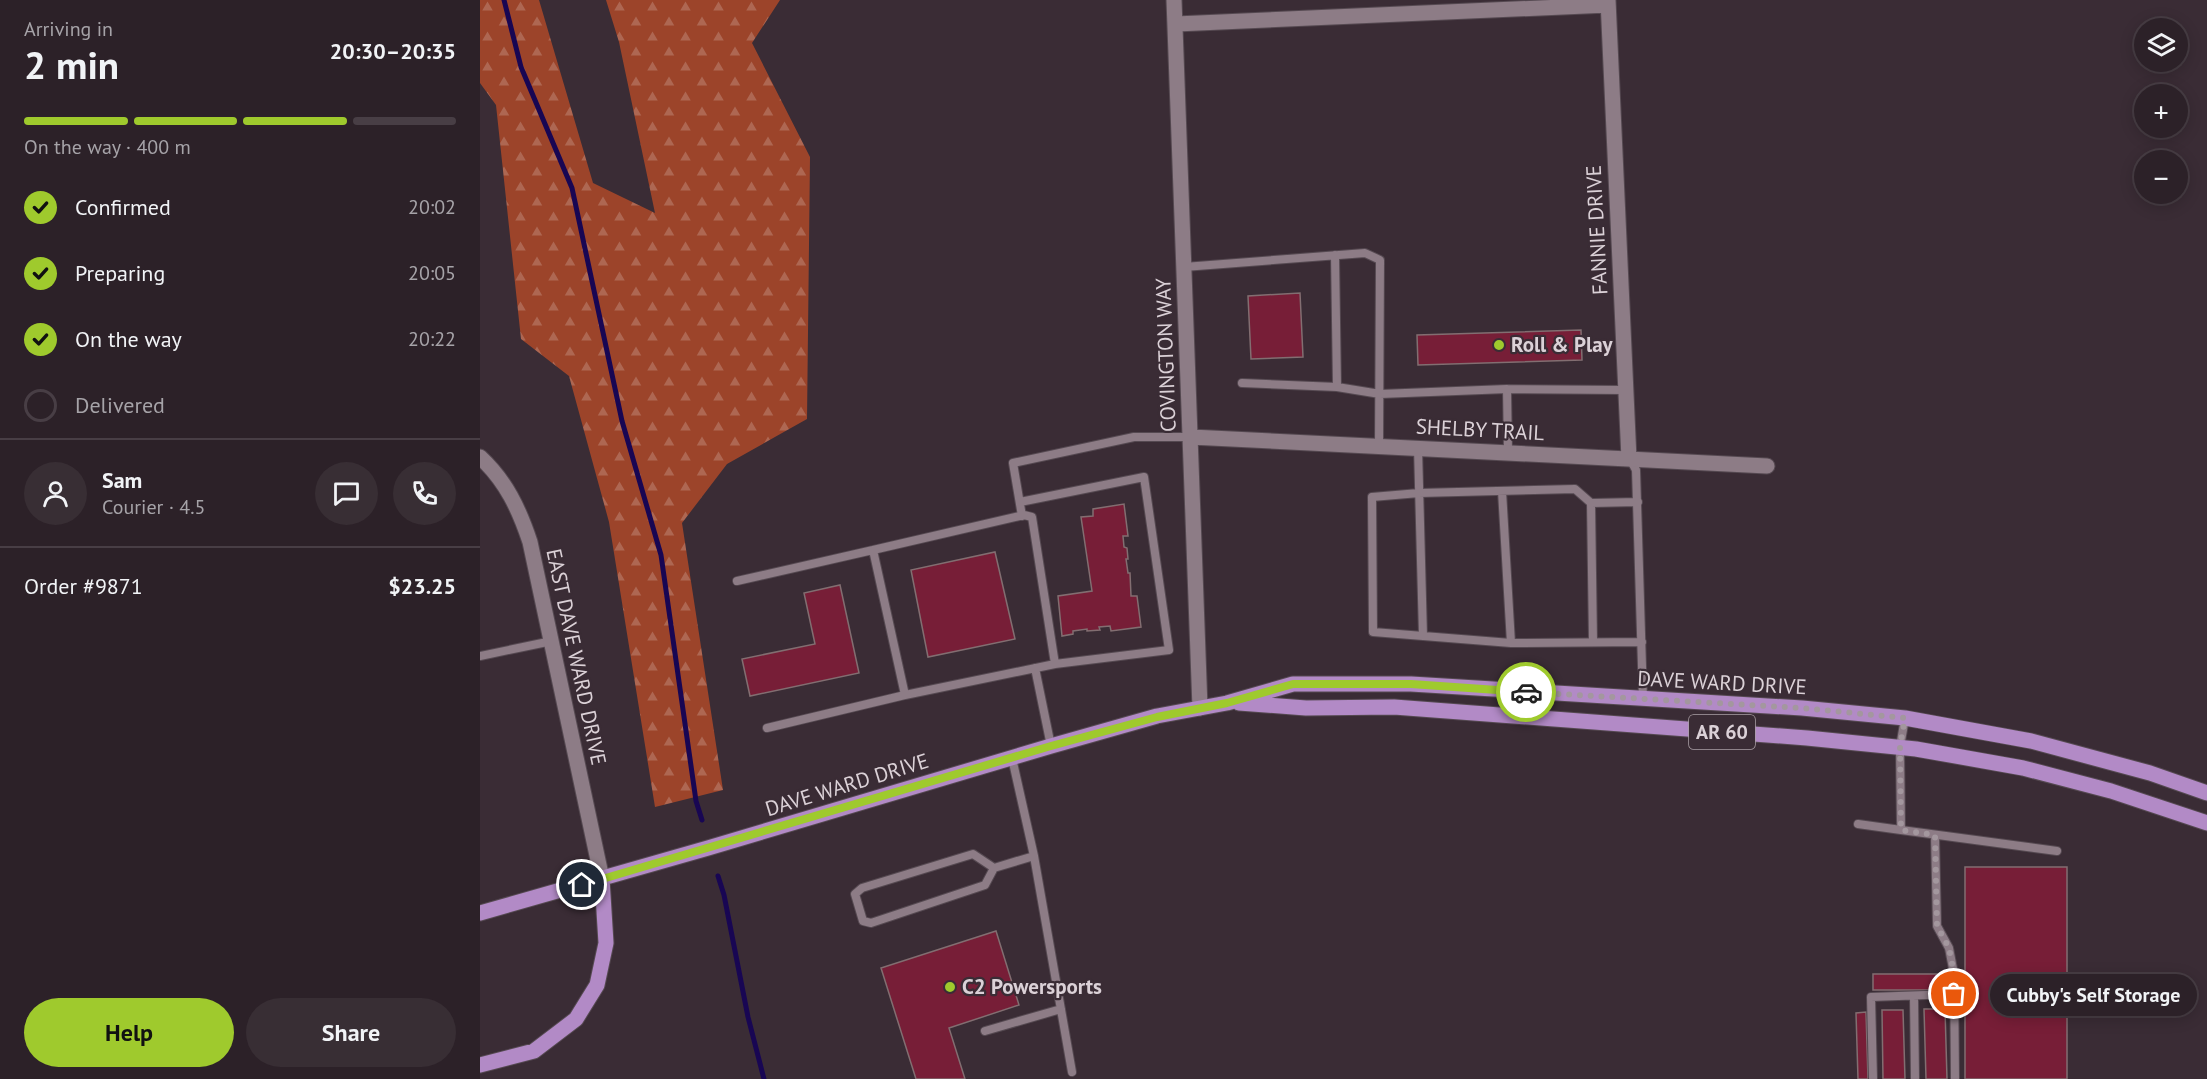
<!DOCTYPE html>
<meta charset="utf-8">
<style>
:root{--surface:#2c2128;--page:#382e34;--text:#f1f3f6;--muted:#a6a3a8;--line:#483e45;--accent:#9fca2d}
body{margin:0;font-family:"PT Sans",sans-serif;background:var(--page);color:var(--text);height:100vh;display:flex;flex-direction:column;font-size:22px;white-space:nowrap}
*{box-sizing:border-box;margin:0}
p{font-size:20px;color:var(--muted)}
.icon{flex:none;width:33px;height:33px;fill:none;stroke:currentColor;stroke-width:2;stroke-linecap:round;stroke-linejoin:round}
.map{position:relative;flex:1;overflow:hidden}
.drawer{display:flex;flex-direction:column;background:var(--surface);width:480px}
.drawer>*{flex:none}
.buttons{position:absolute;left:1654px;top:18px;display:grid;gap:12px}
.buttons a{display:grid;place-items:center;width:54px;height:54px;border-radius:50%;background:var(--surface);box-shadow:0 3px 15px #0003,0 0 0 2px var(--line);font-size:30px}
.pin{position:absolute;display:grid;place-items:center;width:51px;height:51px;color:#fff;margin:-26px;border:3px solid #fff;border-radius:50%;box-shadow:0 2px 6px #0007}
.courier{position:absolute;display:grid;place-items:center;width:60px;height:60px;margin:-30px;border:4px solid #9fca2d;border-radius:50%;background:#fff;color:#222;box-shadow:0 2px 8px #0007}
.bubble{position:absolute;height:42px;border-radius:21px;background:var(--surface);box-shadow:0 3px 15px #0003,0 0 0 2px var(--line);font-size:20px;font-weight:700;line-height:42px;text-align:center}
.overview em{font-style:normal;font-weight:700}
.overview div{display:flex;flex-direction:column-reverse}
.overview{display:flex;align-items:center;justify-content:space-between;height:102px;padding:0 24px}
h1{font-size:39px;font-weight:700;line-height:45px}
.bar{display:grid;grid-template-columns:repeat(4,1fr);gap:9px 6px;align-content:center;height:72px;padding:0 24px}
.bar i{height:8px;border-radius:4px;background:var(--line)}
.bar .current{background:var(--accent)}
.bar p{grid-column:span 4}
.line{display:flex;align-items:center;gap:15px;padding:0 24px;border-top:2px solid var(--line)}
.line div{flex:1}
.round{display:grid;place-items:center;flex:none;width:63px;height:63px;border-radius:32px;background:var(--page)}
ol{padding:0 24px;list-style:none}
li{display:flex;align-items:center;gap:18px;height:66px}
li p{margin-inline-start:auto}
li .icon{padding:6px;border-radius:50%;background:var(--accent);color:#111;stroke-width:4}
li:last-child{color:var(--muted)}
li i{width:33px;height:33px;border:3px solid var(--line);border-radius:50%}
.primary-button{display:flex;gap:12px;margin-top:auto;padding:12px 24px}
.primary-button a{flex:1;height:69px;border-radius:36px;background:var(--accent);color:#111;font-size:24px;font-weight:700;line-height:69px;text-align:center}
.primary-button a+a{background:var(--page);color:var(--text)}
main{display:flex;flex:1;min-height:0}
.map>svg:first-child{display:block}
.forest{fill:url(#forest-firs)}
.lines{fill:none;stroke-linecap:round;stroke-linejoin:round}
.stream{stroke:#180653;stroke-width:5}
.building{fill:#771e37;stroke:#826e71;stroke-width:1.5}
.service-casing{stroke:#554951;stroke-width:10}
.minor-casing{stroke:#554951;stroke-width:17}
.primary-casing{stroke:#554951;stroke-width:17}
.service{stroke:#8d7c86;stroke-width:8}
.minor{stroke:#8d7c86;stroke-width:15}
.primary{stroke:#b28ac6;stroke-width:15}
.done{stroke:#a3979e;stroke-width:6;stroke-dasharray:0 10.8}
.route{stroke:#9fca2d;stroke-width:8}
.poi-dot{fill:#9fca2d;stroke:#3a2c35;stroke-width:2}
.labels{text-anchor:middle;stroke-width:4.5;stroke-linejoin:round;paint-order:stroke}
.shield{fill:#3a2c35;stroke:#aba0a6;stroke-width:1.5}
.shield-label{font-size:20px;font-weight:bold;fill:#dbd1d7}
.street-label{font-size:21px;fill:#dbd1d7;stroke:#3a2c35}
.poi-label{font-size:21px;font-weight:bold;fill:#dbd1d7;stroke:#3a2c35;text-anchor:start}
</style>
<main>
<section class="drawer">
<div class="overview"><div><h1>2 min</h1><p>Arriving in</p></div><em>20:30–20:35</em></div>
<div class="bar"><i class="current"></i><i class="current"></i><i class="current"></i><i></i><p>On the way · 400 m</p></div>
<ol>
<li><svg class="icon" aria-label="check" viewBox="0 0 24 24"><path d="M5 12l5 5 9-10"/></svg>Confirmed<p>20:02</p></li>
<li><svg class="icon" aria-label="check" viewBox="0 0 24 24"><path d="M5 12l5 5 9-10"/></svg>Preparing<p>20:05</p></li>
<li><svg class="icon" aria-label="check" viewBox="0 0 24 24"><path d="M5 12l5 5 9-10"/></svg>On the way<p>20:22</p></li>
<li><i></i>Delivered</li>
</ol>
<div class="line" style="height:108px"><a class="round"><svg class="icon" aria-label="person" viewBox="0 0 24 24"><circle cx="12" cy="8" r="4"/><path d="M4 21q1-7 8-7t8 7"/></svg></a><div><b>Sam</b><p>Courier · 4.5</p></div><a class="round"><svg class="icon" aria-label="chat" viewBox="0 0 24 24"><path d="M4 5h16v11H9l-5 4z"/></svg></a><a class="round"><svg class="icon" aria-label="phone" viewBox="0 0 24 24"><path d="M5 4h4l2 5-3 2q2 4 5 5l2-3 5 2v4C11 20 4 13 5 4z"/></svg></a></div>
<div class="line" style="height:78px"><div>Order #9871</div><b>$23.25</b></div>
<div class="primary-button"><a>Help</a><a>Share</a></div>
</section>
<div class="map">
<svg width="1727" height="1079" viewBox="0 0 1727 1079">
<defs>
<pattern id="forest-firs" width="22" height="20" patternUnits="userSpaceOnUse" patternTransform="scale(1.5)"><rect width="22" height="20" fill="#9c442a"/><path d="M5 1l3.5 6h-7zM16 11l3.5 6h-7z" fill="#ae6752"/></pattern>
</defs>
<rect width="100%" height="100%" fill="#3a2c35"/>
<!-- forest -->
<path class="forest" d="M0,0H59L113,183L175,213L139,42L126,0H300L272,43L330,157L327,419L247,464L202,523L243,790L175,807L129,522L89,376L41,339L16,105L0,83Z"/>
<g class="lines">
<!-- stream -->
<path class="stream" d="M24,0L41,67L92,188L142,421L181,555L216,801L222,820
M238,876L244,895L268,1017L284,1079"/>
</g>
<!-- building -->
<path class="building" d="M820,293L823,357L771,359L768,296Z
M1101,330L1102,360L938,365L937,335Z
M644,504L648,536H643L644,547L647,548L648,559H646L648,573H650L651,596H657L661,627L631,631L630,626L619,627L620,630L607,631V629L593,631V634L582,636L578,596L612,591L601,517L613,516V509Z
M515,552L535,639L448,657L431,570Z
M360,585L379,673L270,696L262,659L335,644L324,593Z
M1485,867H1587V1079H1485Z
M516,931L539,1005L469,1028L485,1079H436L401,968Z
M1393,974H1460L1461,990H1393Z
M1444,1009H1465L1467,1079H1446Z
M1402,1010H1423L1425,1079H1403Z
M1386,1012L1388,1079H1378L1376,1013Z"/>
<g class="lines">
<!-- service casing -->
<g class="service-casing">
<path id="service" d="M855,255L857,387
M704,267L885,253L900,260L899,446
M762,383L857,387L900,394L1027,389L1145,390
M1027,389L1028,452
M938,448L943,636
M1150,459L1156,470L1163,699
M1022,491L1031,643
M540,502L664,477L689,650L575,664L425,695L393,550L544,515L552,517L575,664
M1158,502L1111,503L1095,489L939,493L892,497L893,632L1031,643L1162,642
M1111,503L1113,642
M542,516L533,463L654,437H711
M257,581L393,550
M0,656L72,641
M555,668L571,746
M1425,718L1420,747L1421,830L1577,851
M287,728L425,695
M532,758L554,856L592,1072
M1378,824L1421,830
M1455,835L1457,926L1469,948L1474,974L1475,1079
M514,868L493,854L382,888L375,894L383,921L391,923L505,885L514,868L554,856
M1434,996L1435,1079
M505,1031L581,1009
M1393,1079L1391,997L1474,994"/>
</g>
<!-- minor casing -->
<g class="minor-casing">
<path id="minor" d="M694,0L720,708
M1128,0L1149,459
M696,24L1128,5
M711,437L1287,466
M0,457C26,481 39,509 50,542L122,879"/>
</g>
<!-- primary casing -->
<g class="primary-casing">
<path id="primary" d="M759,703L826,708L914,707L1327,738L1436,749L1543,768L1631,791L1727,823
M0,913L228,848L571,746L677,716L747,703L813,684H931L1322,708L1425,718L1551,741L1670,773L1727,793
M0,1065L54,1051L96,1019L117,985L126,943L122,879"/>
</g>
<!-- service -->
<use href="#service" class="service"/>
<!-- minor -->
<use href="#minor" class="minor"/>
<!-- primary -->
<use href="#primary" class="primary"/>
</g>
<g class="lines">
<!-- done -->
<path class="done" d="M1046,692L1322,708L1425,718L1420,747L1421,830L1455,835L1457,926L1469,948L1474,974V994"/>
<!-- route -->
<path class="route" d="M102,885L571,746L677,717L747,703L813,684H931L1046,692"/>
</g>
<!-- markers -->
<g class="poi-dot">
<circle cx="1019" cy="345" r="6"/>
<circle cx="470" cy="987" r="6"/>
</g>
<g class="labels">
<!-- shield labels -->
<rect class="shield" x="1209" y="715" width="66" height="34" rx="4.5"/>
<g class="shield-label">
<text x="1242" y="739">AR 60</text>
</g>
<!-- street labels -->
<g class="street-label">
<text transform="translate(1117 230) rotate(-93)" y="7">FANNIE DRIVE</text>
<text transform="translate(686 355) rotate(-92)" y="7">COVINGTON WAY</text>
<text transform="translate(1000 430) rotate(3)" y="7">SHELBY TRAIL</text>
<text transform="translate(96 657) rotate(78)" y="7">EAST DAVE WARD DRIVE</text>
<text transform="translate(1242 683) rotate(3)" y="7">DAVE WARD DRIVE</text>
<text transform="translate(367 785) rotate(-17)" y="7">DAVE WARD DRIVE</text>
</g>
<!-- poi labels -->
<g class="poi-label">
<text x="1031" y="352">Roll &amp; Play</text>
<text x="482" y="994">C2 Powersports</text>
</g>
</g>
</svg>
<div class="buttons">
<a><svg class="icon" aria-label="layers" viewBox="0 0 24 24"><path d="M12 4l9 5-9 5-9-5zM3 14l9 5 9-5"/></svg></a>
<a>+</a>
<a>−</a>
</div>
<div class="pin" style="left:1474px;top:994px;background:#ea580c"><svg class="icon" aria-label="bag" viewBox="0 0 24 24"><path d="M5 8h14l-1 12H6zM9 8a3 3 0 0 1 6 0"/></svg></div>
<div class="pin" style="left:102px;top:885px;background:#1f2937"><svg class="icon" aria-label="home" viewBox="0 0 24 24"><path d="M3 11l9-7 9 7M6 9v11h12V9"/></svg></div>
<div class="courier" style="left:1046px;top:692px"><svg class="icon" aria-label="car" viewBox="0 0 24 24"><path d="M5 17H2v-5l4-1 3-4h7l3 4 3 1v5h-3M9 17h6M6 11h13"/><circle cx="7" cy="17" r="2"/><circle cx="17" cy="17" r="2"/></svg></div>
<div class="bubble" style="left:1510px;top:974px;width:207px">Cubby's Self Storage</div>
</div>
</main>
